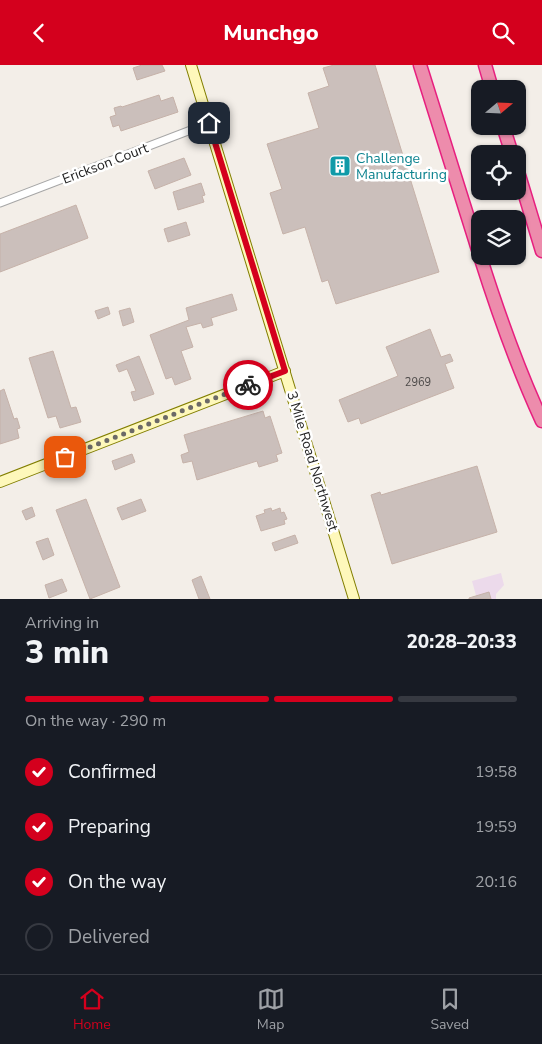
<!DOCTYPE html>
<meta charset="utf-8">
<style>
:root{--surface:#171b24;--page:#20242c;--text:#f1f3f6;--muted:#9ea1a6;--line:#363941;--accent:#d4001d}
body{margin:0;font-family:"Nunito Sans",sans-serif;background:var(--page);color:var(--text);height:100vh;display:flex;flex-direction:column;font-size:19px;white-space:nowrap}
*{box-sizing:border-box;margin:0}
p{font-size:16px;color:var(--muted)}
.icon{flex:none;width:28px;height:28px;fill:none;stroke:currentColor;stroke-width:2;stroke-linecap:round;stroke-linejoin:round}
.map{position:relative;height:534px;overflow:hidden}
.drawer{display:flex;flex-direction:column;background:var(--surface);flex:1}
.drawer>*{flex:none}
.needle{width:32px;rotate:71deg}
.tools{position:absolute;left:471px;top:15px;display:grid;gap:10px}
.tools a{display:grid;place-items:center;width:55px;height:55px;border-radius:10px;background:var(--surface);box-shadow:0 1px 4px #0004;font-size:25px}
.pin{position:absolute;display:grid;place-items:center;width:42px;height:42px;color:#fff;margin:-21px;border-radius:10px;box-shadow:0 2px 8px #0006}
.courier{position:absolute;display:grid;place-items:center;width:50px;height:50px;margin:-25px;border:4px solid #d4001d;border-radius:50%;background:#fff;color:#222;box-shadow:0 1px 6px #0007}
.overview em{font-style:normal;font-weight:800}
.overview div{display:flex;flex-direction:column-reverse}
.overview{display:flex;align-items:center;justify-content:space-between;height:85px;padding:0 25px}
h1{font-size:32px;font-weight:800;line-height:38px}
.bar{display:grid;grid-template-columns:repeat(4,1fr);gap:8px 5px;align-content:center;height:60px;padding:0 25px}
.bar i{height:6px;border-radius:4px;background:var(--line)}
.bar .active{background:var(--accent)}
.bar p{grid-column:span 4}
ol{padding:0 25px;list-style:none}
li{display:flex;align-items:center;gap:15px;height:55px}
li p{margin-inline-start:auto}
li .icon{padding:5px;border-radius:50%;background:var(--accent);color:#fff;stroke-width:4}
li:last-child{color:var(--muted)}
li i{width:28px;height:28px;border:2px solid var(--line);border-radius:50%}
header{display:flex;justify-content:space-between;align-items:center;height:65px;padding:0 25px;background:var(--accent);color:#fff;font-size:22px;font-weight:800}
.dock{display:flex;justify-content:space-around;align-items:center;height:70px;border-top:1px solid var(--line);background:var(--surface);font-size:14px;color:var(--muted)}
.dock a{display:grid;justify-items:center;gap:2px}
.dock .active{color:var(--accent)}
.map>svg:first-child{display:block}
.industrial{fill:#ecdaeb}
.building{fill:#cbbfbb;stroke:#c6b2a9}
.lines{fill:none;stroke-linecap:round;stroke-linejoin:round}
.street-casing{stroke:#a6a6a6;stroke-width:9}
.secondary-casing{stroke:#827e00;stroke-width:12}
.highway-casing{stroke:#e71f7f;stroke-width:15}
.street{stroke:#fff;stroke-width:7}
.secondary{stroke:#fef8bb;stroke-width:10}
.highway{stroke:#ed8cac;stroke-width:12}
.done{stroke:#6b6967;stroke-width:5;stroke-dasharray:0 9}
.route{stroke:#d4001d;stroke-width:6}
.labels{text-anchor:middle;stroke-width:5;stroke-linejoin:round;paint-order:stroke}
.number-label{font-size:11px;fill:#4c4948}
.culture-label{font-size:14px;fill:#0d838f;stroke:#fff;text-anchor:start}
.street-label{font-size:14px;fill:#222;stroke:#fff}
</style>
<header><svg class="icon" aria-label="back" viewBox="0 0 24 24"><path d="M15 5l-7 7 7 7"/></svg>Munchgo<svg class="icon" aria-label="search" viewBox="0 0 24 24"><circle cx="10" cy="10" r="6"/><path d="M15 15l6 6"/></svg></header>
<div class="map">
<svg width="542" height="534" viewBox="0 0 542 534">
<rect width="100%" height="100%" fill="#f3eee8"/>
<!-- industrial -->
<path class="industrial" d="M501,508L504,520L496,529V534H477L472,516Z"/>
<!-- building -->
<path class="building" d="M142,0H162L165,6L137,15L133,3Z
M334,0H375L439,207L336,239L328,215L322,217L305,162L283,169L270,128L282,124L267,79L319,63L308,28L329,21L323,3Z
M159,30L161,36L173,32L178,47L121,66L119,60L113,62L110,52L116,50L114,43L121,41L122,42Z
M184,93L191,110L155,124L148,106Z
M201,118L205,130L202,131L204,137L178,145L173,127Z
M76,140L88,173L0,207V169Z
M186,157L190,170L168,177L164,164Z
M232,229L237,245L211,253L213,260L203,263L201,258L186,262L193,282L181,286L191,314L175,320L172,312L166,314L150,270L189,255L186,243Z
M108,242L110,249L98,254L95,246Z
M130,243L134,257L123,261L119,246Z
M430,264L441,292L450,289L453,296L445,299L454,323L361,359L359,353L348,357L339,335L398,311L386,282Z
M53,286L71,343L76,342L81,357L60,363L56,351L48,353L29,293Z
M139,291L154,329L134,336L131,327L136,326L127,304L119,307L116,300Z
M4,324L14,354L17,353L20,363L17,364L19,373L0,379V326Z
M263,346L265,353L270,351L282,388L276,390L278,396L259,402L257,396L197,415L192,396L183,398L181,390L189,387L184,370Z
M132,389L135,397L115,405L112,396Z
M477,401L497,467L392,499L371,430L380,427L381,430Z
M86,434L120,522L90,534L56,445Z
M141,434L146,446L122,455L117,443Z
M32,442L35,451L26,455L22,446Z
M271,443L272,446L280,443L281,448L284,447L287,454L284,455L285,459L261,466L256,451L265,448L264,445Z
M295,470L298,478L275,486L272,478Z
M48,473L54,490L43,495L36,477Z
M201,511L210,534H199L192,515Z
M62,514L67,526L49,533L45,520Z
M489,527L491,534H469V533Z"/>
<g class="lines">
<!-- street casing -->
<g class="street-casing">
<path id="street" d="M0,138L209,58"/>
</g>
<!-- secondary casing -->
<g class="secondary-casing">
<path id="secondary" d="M191,0L354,534
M0,417L285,306"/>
</g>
<!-- highway casing -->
<g class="highway-casing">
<path id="highway" d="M420,0L480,191
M485,0L492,24
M503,61L512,89
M518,107L542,186
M480,191C498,248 517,302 542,356"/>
</g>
<!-- street -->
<use href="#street" class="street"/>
<!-- secondary -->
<use href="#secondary" class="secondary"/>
<!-- highway -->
<use href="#highway" class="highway"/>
</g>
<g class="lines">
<!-- done -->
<path class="done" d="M65,392L248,320"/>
<!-- route -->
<path class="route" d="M209,58L285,306L248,320"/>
</g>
<!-- icons -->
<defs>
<g id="building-square" transform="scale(1.125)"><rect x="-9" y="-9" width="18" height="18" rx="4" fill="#0f9aa8" stroke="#fff"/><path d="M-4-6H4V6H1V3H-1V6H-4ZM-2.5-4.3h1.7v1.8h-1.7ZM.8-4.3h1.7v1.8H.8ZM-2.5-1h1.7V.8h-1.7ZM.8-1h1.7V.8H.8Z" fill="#fff"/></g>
</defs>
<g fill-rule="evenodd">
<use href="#building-square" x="340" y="101"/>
</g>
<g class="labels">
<!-- number labels -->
<g class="number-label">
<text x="418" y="321">2969</text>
</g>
<!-- culture labels -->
<g class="culture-label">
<text x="356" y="98">Challenge<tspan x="356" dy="16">Manufacturing</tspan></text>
</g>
<!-- street labels -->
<g class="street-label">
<text transform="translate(105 98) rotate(-21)" y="5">Erickson Court</text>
<text transform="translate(313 396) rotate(73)" y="5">3 Mile Road Northwest</text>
</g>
</g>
</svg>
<div class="tools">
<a><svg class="needle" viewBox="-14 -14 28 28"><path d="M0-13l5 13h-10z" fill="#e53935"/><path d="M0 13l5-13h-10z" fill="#9ea1a6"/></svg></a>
<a><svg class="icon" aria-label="locate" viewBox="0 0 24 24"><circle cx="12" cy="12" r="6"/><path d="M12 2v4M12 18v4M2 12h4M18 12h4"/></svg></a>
<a><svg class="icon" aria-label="layers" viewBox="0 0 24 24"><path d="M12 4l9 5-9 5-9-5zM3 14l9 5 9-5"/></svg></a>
</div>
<div class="pin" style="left:65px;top:392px;background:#ea580c"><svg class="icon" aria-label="bag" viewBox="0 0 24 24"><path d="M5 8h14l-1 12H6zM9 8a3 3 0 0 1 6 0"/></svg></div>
<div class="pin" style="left:209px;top:58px;background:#1f2937"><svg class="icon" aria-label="home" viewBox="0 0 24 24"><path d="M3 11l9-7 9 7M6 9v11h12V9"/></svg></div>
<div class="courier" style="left:248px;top:320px"><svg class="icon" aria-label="bike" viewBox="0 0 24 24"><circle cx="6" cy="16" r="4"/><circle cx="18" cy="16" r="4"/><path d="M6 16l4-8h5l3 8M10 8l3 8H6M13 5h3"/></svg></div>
</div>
<section class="drawer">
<div class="overview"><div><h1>3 min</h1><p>Arriving in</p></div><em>20:28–20:33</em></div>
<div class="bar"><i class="active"></i><i class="active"></i><i class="active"></i><i></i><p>On the way · 290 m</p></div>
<ol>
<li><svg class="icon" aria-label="check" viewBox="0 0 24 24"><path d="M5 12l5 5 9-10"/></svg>Confirmed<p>19:58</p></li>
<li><svg class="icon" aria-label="check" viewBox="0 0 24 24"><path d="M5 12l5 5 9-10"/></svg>Preparing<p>19:59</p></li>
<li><svg class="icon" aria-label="check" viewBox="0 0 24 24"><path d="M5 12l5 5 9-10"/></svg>On the way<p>20:16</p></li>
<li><i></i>Delivered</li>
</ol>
</section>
<nav class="dock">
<a class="active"><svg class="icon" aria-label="home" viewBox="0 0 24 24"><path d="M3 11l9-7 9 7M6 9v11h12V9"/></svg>Home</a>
<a><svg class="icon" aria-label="map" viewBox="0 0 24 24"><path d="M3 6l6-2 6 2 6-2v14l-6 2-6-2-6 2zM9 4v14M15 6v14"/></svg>Map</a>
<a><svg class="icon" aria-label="saved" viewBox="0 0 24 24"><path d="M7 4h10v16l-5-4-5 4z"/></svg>Saved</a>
</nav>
